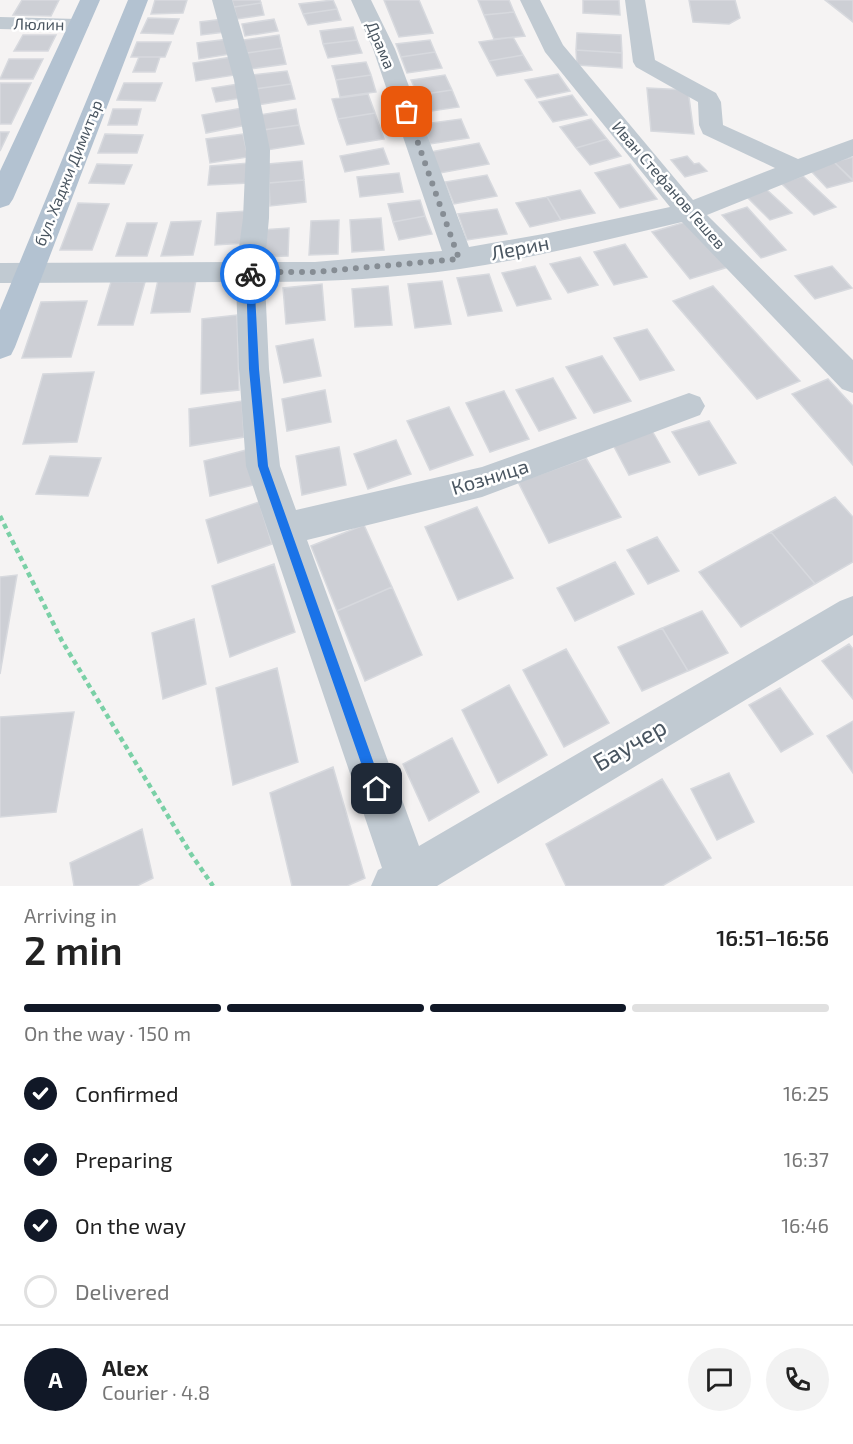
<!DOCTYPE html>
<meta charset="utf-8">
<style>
:root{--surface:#fff;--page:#f2f2f2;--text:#222;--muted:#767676;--line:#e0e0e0;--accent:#111827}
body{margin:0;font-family:"Exo 2",sans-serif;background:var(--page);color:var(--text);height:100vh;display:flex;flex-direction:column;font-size:22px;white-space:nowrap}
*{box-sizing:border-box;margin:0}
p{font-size:20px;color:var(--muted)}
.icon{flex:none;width:33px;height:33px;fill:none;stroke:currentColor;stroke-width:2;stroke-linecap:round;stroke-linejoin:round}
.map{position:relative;height:886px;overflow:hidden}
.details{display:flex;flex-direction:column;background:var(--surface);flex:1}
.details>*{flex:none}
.pin{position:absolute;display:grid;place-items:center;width:51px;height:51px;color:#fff;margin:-26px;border-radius:12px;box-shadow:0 3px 9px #0006}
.courier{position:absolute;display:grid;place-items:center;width:60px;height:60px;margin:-30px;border:4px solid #1a73e8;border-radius:50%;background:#fff;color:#222;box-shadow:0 2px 8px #0007}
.headline em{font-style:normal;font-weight:600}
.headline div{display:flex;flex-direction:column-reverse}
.headline{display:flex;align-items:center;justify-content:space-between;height:102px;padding:0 24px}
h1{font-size:39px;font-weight:600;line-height:45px}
.bar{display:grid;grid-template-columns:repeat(4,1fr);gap:9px 6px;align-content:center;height:72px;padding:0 24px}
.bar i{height:8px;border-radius:4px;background:var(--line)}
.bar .on{background:var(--accent)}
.bar p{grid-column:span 4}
.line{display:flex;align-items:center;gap:15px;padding:0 24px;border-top:2px solid var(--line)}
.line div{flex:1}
.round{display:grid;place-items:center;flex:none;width:63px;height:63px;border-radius:32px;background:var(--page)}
ol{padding:0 24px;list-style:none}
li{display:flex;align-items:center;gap:18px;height:66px}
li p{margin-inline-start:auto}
li .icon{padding:6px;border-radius:50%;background:var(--accent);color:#fff;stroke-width:4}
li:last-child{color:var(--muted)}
li i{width:33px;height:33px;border:3px solid var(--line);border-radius:50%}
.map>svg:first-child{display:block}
.building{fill:#cdcfd5;stroke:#d7d9de;stroke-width:1.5}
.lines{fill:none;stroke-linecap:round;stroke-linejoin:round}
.path{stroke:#7ad0a6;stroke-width:4.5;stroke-dasharray:5 4;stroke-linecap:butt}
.minor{fill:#c1cad2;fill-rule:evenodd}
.major{fill:#b3c2d1;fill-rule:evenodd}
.route{fill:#1a73e8}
.done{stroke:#868d94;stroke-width:6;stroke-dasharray:0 10.8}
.labels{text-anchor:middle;stroke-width:5;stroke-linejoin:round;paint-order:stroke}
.far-street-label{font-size:16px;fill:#4a5661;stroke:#fff}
.street-label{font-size:20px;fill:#4a5661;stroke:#fff}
.near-street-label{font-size:24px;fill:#4a5661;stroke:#fff}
</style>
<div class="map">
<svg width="853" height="886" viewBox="0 0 853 886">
<rect width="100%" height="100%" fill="#f5f3f3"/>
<!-- building -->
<path class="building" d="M22,0H59L51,16L13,15Z
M155,0H187L183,13L151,14Z
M232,0H260L261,3L234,7Z
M333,0L337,9L303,14L299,4Z
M384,0H419L433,33L399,37Z
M478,0H509L514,12L484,15Z
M583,0H619L620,15L583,13Z
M689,0H735L740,18L729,24L693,22Z
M825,0H853V22Z
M261,3L264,15L237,19L234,7Z
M337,9L341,20L308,25L303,14Z
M514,12L525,36L494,39L484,15Z
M148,18L179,19L173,34L141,33Z
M223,19L225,32L201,35L200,22Z
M274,19L278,31L245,36L242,24Z
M353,27L357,40L323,44L320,31Z
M577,33L621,35L622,53L576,50Z
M23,35H56L48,51H14Z
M279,35L282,48L247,53L243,40Z
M513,37L523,55L489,61L479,42Z
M228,39L231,54L199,59L197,43Z
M357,40L362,53L328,58L323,44Z
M430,40L435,52L401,57L396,44Z
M137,42H171L165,57H131Z
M282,48L286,64L250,69L247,53Z
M576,50L622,53V68L577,65Z
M435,52L442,68L407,73L401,57Z
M523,55L532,70L497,76L489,61Z
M139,57H160L155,72H133Z
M231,57L235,75L196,81L193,63Z
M9,59H43L33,79H0Z
M366,62L371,75L336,80L332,66Z
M287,71L291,84L255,89L252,75Z
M558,74L570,91L537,98L525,80Z
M371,75L376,92L340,97L336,80Z
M445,75L452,90L418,95L411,80Z
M0,83H31L11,124H0Z
M124,83H162L155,101L117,100Z
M238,84L242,98L216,102L212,88Z
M291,84L295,99L258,105L255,89Z
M647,88L688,90L694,134L651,131Z
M452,90L459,107L425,112L418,95Z
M368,94L375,113L338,119L332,99Z
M572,95L587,115L553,122L539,102Z
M242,108L247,125L206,133L202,115Z
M113,109H141L137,125H108Z
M296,109L299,125L263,130L259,115Z
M375,113L384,139L347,145L338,119Z
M461,119L469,138L430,144L423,124Z
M591,119L607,139L576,148L560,127Z
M299,125L304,144L267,150L263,130Z
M0,132H9L0,151Z
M105,134L143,135L137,153H98Z
M243,134L248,157L210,163L206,139Z
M607,139L621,156L590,165L576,148Z
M479,143L489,164L440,173L430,152Z
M383,148L389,164L345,172L340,156Z
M687,156L694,164L699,163L707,171L685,177L671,160Z
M853,157V180L834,162Z
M302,161L304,180L269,183L268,164Z
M834,162L853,181L827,188L809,169Z
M250,163L249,183L208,185L210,166Z
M97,164L132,165L124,184L89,183Z
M630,164L657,199L620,208L595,173Z
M399,173L403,192L360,197L357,177Z
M487,175L497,196L454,204L445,182Z
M803,176L836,207L814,215L781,183Z
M304,180L306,202L270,206L269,183Z
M766,189L792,213L770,220L745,195Z
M580,190L595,213L561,220L547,197Z
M547,197L561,220L530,227L516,203Z
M420,200L425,216L393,222L388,204Z
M78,203L109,204L92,250H60Z
M747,207L786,250L761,258L722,215Z
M497,209L507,234L467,240L458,214Z
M247,211L246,243L215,245L217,213Z
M425,216L432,234L399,240L393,222Z
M381,218L384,250L352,252L350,220Z
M339,220L338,254L309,255L311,221Z
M201,221L193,255L161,256L171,222Z
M689,221L728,267L690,279L652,232Z
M127,223H157L147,256H116Z
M289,228L288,256L259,257L261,230Z
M625,244L647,277L614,285L594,252Z
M580,257L598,285L568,293L550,264Z
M535,266L551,299L517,306L502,273Z
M832,266L852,288L815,299L795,276Z
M489,274L502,311L468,316L457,278Z
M158,280H196L190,312L151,313Z
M442,281L451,324L415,328L408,284Z
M111,282H145L133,325H98Z
M322,284L325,320L286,324L283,288Z
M388,286L392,325L355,327L352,289Z
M713,286L800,381L757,399L673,301Z
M87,301L71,357L22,358L41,302Z
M237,315L239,390L201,394L202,319Z
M647,329L674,370L640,380L614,338Z
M313,339L321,376L284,383L276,346Z
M602,356L631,401L594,413L566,367Z
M94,372L77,442L23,444L43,374Z
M553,378L576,418L539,431L516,390Z
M828,379L853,406V465L792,394Z
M325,390L331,422L287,431L282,399Z
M504,391L529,439L490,452L466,403Z
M242,401L244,437L190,446L189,409Z
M449,407L473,455L430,470L407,421Z
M709,421L736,463L699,475L672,432Z
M651,429L670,462L629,475L611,441Z
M396,440L411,474L368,489L354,454Z
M339,447L346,485L302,495L296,456Z
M250,449L257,484L210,496L204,461Z
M50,456L101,458L88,496L36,494Z
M586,458L621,517L549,543L518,482Z
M835,497L853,517V562L815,584L771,532Z
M259,502L272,544L218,563L206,520Z
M477,507L513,578L458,600L425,527Z
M364,525L392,587L337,611L311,546Z
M771,532L815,584L741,627L699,572Z
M657,537L679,571L648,584L627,550Z
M615,562L634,594L575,621L557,588Z
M274,564L295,632L230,657L212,586Z
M17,575L0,674V577Z
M392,587L422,655L365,681L337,611Z
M702,611L728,653L688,671L662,628Z
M194,619L206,684L163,699L152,633Z
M662,628L688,671L642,691L618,647Z
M849,644L853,649V699L822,661Z
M566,649L609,723L564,747L523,670Z
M277,668L298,762L233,785L216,688Z
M509,685L547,755L498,783L462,710Z
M780,688L813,734L781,752L749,705Z
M74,712L56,812L0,817V717Z
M853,721V773L827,736Z
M452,738L479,792L429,821L403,764Z
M333,767L365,878L347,886H292L270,793Z
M729,773L754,822L717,840L691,789Z
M662,779L711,858L662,886H566L546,844Z
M142,829L153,878L137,886H74L70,863Z"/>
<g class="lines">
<!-- path -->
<path class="path" d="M0,516L62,641L191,854L213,886"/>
<!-- minor -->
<path class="minor" d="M212,0H232L256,80L270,150L269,218L265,262H315L442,251L373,49L351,0H371L395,49L469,247L549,233L670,207L545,52L520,0H540L563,45L693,200L775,168L703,134L699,125L698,102L636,67L633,62L625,0H645L655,60L716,93L721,102L723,125L798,159L853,139V156L707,215L853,360V393L842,389L682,222C609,239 535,258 460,269C396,278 329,282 265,282L269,369L280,466L296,510L482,467L689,393L700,397L705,406L700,415L482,497L307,540L419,846L840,601L853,596V635L437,886H371L378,870L382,868L246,466L239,369L236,282L0,283V263L237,262L243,218L246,150L234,80Z
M0,17L78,19L86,20L89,25L86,30L78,31L0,29Z"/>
<!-- major -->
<path class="major" d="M80,0H100L13,199L9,205L0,208V171Z
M128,0H148L15,347L11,355L0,359V310Z"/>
</g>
<!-- route -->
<path class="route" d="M250,271L254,274L259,369L268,466L383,789L381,794L377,795L372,794L370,789L258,466L249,369L246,274Z"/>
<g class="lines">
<!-- done -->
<path class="done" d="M250,274V272H315L459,259L407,112"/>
</g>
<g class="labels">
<!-- far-street labels -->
<g class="far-street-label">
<text transform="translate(39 24) rotate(1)" y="6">Люлин</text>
<text transform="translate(381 45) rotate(67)" y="6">Драма</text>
<text transform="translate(68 173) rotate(-68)" y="6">бул. Хаджи Димитър</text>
<text transform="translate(669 185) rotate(49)" y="6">Иван Стефанов Гешев</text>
</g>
<!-- street labels -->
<g class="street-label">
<text transform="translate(520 248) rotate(-11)" y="7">Лерин</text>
<text transform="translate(490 477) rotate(-17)" y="7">Козница</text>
</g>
<!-- near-street labels -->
<g class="near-street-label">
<text transform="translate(630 745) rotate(-30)" y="8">Баучер</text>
</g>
</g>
</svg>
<div class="pin" style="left:407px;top:112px;background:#ea580c"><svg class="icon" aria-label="bag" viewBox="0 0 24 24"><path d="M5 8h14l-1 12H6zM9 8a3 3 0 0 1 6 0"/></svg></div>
<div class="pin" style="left:377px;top:789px;background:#1f2937"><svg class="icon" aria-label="home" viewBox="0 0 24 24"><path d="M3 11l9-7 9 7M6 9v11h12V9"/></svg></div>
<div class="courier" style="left:250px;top:274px"><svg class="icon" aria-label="bike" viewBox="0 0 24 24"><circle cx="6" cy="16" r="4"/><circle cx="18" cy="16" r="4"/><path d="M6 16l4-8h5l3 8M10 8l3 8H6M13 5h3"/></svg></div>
</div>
<section class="details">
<div class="headline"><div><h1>2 min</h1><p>Arriving in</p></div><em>16:51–16:56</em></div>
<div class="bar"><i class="on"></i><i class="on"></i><i class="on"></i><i></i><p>On the way · 150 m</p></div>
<ol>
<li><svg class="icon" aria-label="check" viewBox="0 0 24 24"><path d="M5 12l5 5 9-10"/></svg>Confirmed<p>16:25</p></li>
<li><svg class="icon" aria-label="check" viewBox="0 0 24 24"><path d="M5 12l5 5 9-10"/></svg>Preparing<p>16:37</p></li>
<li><svg class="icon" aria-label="check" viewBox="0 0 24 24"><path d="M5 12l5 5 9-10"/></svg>On the way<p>16:46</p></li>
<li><i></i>Delivered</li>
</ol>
<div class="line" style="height:108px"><b class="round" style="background:var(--accent);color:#fff">A</b><div><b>Alex</b><p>Courier · 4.8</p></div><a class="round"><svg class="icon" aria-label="chat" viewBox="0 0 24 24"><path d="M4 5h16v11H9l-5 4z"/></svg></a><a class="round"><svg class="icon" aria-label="phone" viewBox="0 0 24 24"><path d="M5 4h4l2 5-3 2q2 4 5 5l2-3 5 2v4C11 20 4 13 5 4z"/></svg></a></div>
</section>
